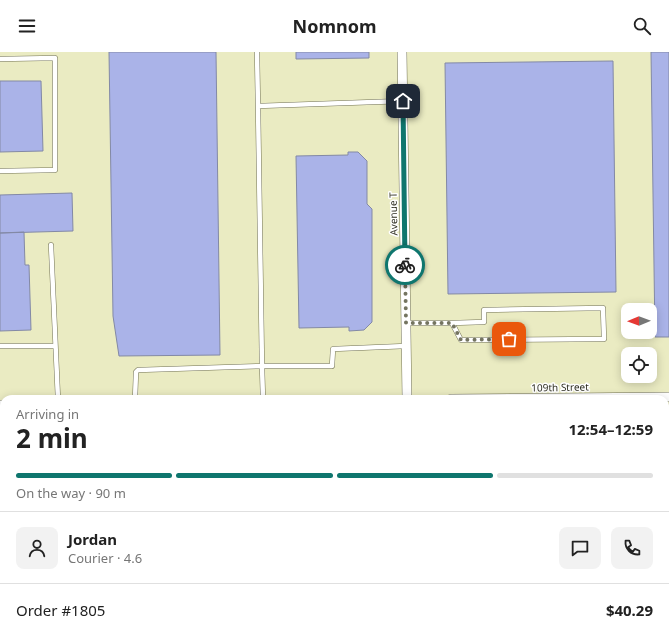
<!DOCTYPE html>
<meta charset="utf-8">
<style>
:root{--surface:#fff;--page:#f2f2f2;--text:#222;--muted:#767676;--line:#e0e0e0;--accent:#0f766e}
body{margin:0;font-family:"Noto Sans",sans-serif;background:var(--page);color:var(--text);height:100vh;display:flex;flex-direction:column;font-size:15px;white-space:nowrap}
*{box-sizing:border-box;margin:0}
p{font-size:13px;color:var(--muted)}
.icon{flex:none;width:22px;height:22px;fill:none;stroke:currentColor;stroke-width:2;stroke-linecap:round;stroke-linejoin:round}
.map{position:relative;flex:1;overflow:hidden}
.sheet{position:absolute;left:0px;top:343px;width:669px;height:248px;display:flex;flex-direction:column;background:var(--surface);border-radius:12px 12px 0 0;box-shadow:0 2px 10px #0003}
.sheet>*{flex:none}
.needle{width:26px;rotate:269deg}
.controls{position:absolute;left:621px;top:251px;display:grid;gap:8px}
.controls a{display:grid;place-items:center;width:36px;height:36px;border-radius:8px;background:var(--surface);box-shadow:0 2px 10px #0003;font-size:20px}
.pin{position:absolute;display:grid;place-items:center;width:34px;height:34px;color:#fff;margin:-17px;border-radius:8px;box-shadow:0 2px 6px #0006}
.courier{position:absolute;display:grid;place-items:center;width:40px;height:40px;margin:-20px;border:3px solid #0f766e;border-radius:50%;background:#fff;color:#222;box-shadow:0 1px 5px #0007}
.head em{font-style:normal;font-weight:700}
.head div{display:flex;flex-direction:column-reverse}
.head{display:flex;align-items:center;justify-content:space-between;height:68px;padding:0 16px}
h1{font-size:26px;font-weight:700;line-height:30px}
.bar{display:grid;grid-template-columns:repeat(4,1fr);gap:6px 4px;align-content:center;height:48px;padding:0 16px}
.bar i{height:5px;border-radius:3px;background:var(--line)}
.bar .selected{background:var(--accent)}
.bar p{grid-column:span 4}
.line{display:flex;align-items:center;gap:10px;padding:0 16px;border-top:1px solid var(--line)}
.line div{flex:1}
.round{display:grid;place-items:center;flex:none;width:42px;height:42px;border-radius:8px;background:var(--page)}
header{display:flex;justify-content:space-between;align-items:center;height:52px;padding:0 16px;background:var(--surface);font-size:18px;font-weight:700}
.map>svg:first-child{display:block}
.built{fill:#eaebc2;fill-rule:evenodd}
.building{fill:#aab3e8;stroke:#8389a5}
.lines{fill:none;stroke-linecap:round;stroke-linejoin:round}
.lane-casing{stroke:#727255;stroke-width:5.5}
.street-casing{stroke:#727255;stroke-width:10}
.lane{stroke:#fff;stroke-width:4.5}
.street{stroke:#fff;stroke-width:9}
.done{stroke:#747460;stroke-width:4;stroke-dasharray:0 7.2}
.route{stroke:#0f766e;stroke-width:5}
.labels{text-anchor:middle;stroke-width:3;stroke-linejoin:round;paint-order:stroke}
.street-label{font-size:10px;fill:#2e2e21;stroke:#fff}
</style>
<header><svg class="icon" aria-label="menu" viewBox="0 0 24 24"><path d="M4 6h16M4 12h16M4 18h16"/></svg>Nomnom<svg class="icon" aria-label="search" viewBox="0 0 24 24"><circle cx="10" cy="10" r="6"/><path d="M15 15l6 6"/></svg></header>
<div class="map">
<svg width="669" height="591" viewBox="0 0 669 591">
<rect width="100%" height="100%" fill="#f5f5d4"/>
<!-- built -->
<path class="built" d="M0,0H669V591H0ZM628,258H650V280H628ZM628,302H650V324H628ZM4,347H665V587H4Z"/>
<!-- building -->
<path class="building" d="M109,0H216L220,303L119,304L113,264Z
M296,0H369V6L296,7Z
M651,0H669V285H655Z
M613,9L616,240L448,242L445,11Z
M0,29H41L43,99L0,100Z
M348,100H358L367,109V152L372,157V270L364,278L349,279V275L299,276L296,104L348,103Z
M72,141L73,179L0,181V143Z
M24,180L25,213H29L31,278L0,279V181Z
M0,427H4V507H0Z"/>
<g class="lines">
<!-- lane casing -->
<g class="lane-casing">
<path id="lane" d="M257,0L258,54L403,49
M0,7L55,6V118L0,119
M258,54L262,314H332L333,297L406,294
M51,193L58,347
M406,271H452L461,288L604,287L603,256L484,258V270L452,271
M0,294H55
M135,347L136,320L138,318L262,314L263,347
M0,384H4
M665,441L669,445
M665,484H669
M282,591H284
M365,591L372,590L444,591L669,588"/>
</g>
<!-- street casing -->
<g class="street-casing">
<path id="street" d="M402,0L407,347
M451,347L669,345
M0,353H4"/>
</g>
<!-- lane -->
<use href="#lane" class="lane"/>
<!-- street -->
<use href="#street" class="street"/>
</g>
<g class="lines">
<!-- done -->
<path class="done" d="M405,213L406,271H452L461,288L509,287"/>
<!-- route -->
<path class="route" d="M403,49L405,213"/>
</g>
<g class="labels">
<!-- street labels -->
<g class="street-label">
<text transform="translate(393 162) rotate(-91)" y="4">Avenue T</text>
<text transform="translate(560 335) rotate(-1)" y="4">109th Street</text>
</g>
</g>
</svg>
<div class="controls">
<a><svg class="needle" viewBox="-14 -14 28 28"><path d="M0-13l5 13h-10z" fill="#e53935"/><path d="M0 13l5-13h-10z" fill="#767676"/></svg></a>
<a><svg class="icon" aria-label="locate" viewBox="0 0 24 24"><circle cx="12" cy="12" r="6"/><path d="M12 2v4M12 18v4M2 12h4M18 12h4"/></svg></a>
</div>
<div class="pin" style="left:509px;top:287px;background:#ea580c"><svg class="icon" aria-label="bag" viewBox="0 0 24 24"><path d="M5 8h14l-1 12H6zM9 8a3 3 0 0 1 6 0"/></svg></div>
<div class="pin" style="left:403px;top:49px;background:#1f2937"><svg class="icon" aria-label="home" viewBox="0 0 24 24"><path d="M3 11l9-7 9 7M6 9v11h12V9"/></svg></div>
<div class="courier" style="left:405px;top:213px"><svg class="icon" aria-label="bike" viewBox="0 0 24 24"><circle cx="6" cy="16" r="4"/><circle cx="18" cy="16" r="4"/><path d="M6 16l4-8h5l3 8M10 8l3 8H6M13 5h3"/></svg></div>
<section class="sheet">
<div class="head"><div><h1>2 min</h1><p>Arriving in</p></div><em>12:54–12:59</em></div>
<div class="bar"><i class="selected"></i><i class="selected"></i><i class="selected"></i><i></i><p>On the way · 90 m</p></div>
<div class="line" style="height:72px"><a class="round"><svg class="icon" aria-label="person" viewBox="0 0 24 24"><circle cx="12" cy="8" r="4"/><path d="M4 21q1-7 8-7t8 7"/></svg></a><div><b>Jordan</b><p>Courier · 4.6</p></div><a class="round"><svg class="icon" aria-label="chat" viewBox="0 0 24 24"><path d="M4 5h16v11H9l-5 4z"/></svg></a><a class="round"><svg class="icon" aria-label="phone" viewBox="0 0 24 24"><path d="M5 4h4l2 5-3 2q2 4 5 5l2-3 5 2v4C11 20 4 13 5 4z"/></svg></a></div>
<div class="line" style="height:52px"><div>Order #1805</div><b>$40.29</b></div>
</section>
</div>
